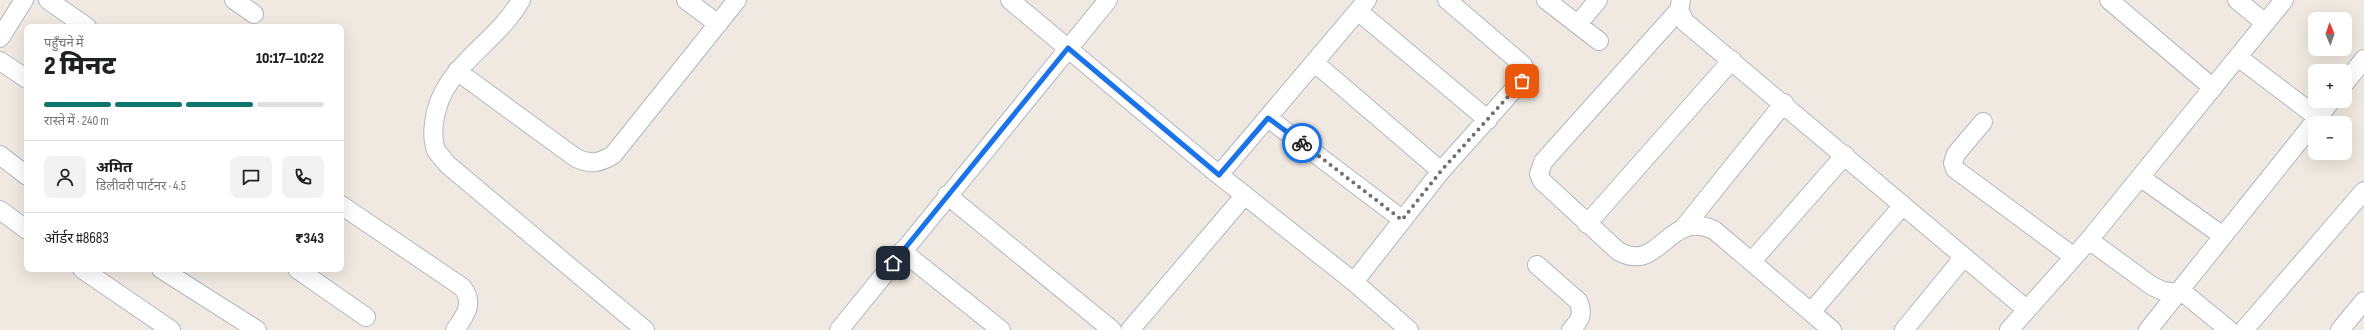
<!DOCTYPE html>
<html lang="hi">
<meta charset="utf-8">
<style>
:root{--surface:#fff;--page:#f2f2f2;--text:#202124;--muted:#757577;--line:#e0e0e0;--accent:#0f766e}
body{margin:0;font-family:"Sofia Sans Condensed","Noto Sans Devanagari",sans-serif;background:var(--page);color:var(--text);height:100vh;display:flex;flex-direction:column;font-size:15px;white-space:nowrap}
*{box-sizing:border-box;margin:0}
p{font-size:13px;color:var(--muted)}
.icon{flex:none;width:22px;height:22px;fill:none;stroke:currentColor;stroke-width:2;stroke-linecap:round;stroke-linejoin:round}
.map{position:relative;flex:1;overflow:hidden}
.panel{position:absolute;left:24px;top:24px;width:320px;height:248px;display:flex;flex-direction:column;background:var(--surface);border-radius:8px;box-shadow:0 4px 16px #0002}
.panel>*{flex:none}
.needle{width:26px;rotate:358deg}
.fabs{position:absolute;left:2308px;top:12px;display:grid;gap:8px}
.fabs a{display:grid;place-items:center;width:44px;height:44px;border-radius:8px;background:var(--surface);box-shadow:0 4px 16px #0002;font-size:20px}
.pin{position:absolute;display:grid;place-items:center;width:34px;height:34px;color:#fff;margin:-17px;border-radius:8px;box-shadow:0 2px 6px #0006}
.courier{position:absolute;display:grid;place-items:center;width:40px;height:40px;margin:-20px;border:3px solid #1a73e8;border-radius:50%;background:#fff;color:#222;box-shadow:0 1px 5px #0007}
.head em{font-style:normal;font-weight:800}
.head div{display:flex;flex-direction:column-reverse}
.head{display:flex;align-items:center;justify-content:space-between;height:68px;padding:0 20px}
h1{font-size:26px;font-weight:800;line-height:30px}
.bar{display:grid;grid-template-columns:repeat(4,1fr);gap:6px 4px;align-content:center;height:48px;padding:0 20px}
.bar i{height:5px;border-radius:3px;background:var(--line)}
.bar .on{background:var(--accent)}
.bar p{grid-column:span 4}
.line{display:flex;align-items:center;gap:10px;padding:0 20px;border-top:1px solid var(--line)}
.line div{flex:1}
.round{display:grid;place-items:center;flex:none;width:42px;height:42px;border-radius:8px;background:var(--page)}
.map>svg:first-child{display:block}
.lines{fill:none;stroke-linecap:round;stroke-linejoin:round}
.minor-casing{stroke:#b4b7c1;stroke-width:20}
.minor{stroke:#fff;stroke-width:18}
.done{stroke:#726f6d;stroke-width:4;stroke-dasharray:0 7.2}
.route{stroke:#1a73e8;stroke-width:5}
</style>
<div class="map">
<svg width="2364" height="330" viewBox="0 0 2364 330">
<rect width="100%" height="100%" fill="#efe9e1"/>
<g class="lines">
<!-- minor casing -->
<g class="minor-casing">
<path id="minor" d="M48,0L87,27
M234,0L254,14
M521,0C496,45 440,67 434,123C433,131 433,142 436,150C439,155 444,160 448,165L645,330
M686,0L718,24
M1010,0L1219,175L1354,282L1409,330
M1546,0L1599,41
M1681,0L1679,10L1685,22L2026,309
M2109,0L2213,88
M2237,0L2265,23
M1679,10L1543,162L1539,174L1542,181L1618,251C1660,275 1667,209 1714,230L1832,330
M1358,11L1488,120
M1578,24L1598,0
M0,38L24,0
M2238,57L2317,117
M0,61L27,79
M1315,63L1441,171
M457,71L576,158C591,165 599,163 613,155L737,0
M2345,83L2364,59
M1268,118L1403,220
M1983,122L1956,154L1953,163L1955,169L2074,257
M0,155L27,176
M1219,175L1367,0
M2140,177L2223,236
M947,195L1112,330
M341,205L462,287C475,303 465,316 455,330
M0,210L27,230
M1587,224L1732,60
M1685,226L1784,103
M2089,240L2152,286L2163,291L2185,294L2229,330
M902,251L1001,330
M1752,261L1845,155
M1537,265L1578,301C1584,314 1580,320 1571,330
M82,269L171,330
M161,269L257,330
M297,269L366,317
M1354,282L1441,171L1524,78L1525,70L1523,65L1447,0
M1812,311L1903,205
M839,330L1108,0
M1130,330L1245,195
M1904,330L1963,258
M2009,330L2089,240L2284,0
M2148,330L2331,101
M2244,330L2364,191
M2340,330L2364,301"/>
</g>
<!-- minor -->
<use href="#minor" class="minor"/>
</g>
<g class="lines">
<!-- done -->
<path class="done" d="M1302,143L1402,220L1441,171L1522,81"/>
<!-- route -->
<path class="route" d="M893,263L1068,48L1219,175L1268,118L1302,143"/>
</g>
</svg>
<div class="fabs">
<a><svg class="needle" viewBox="-14 -14 28 28"><path d="M0-13l5 13h-10z" fill="#e53935"/><path d="M0 13l5-13h-10z" fill="#757577"/></svg></a>
<a>+</a>
<a>−</a>
</div>
<div class="pin" style="left:1522px;top:81px;background:#ea580c"><svg class="icon" aria-label="bag" viewBox="0 0 24 24"><path d="M5 8h14l-1 12H6zM9 8a3 3 0 0 1 6 0"/></svg></div>
<div class="pin" style="left:893px;top:263px;background:#1f2937"><svg class="icon" aria-label="home" viewBox="0 0 24 24"><path d="M3 11l9-7 9 7M6 9v11h12V9"/></svg></div>
<div class="courier" style="left:1302px;top:143px"><svg class="icon" aria-label="bike" viewBox="0 0 24 24"><circle cx="6" cy="16" r="4"/><circle cx="18" cy="16" r="4"/><path d="M6 16l4-8h5l3 8M10 8l3 8H6M13 5h3"/></svg></div>
<section class="panel">
<div class="head"><div><h1>2 मिनट</h1><p>पहुँचने में</p></div><em>10:17–10:22</em></div>
<div class="bar"><i class="on"></i><i class="on"></i><i class="on"></i><i></i><p>रास्ते में · 240 m</p></div>
<div class="line" style="height:72px"><a class="round"><svg class="icon" aria-label="person" viewBox="0 0 24 24"><circle cx="12" cy="8" r="4"/><path d="M4 21q1-7 8-7t8 7"/></svg></a><div><b>अमित</b><p>डिलीवरी पार्टनर · 4.5</p></div><a class="round"><svg class="icon" aria-label="chat" viewBox="0 0 24 24"><path d="M4 5h16v11H9l-5 4z"/></svg></a><a class="round"><svg class="icon" aria-label="phone" viewBox="0 0 24 24"><path d="M5 4h4l2 5-3 2q2 4 5 5l2-3 5 2v4C11 20 4 13 5 4z"/></svg></a></div>
<div class="line" style="height:52px"><div>ऑर्डर #8683</div><b>₹343</b></div>
</section>
</div>
